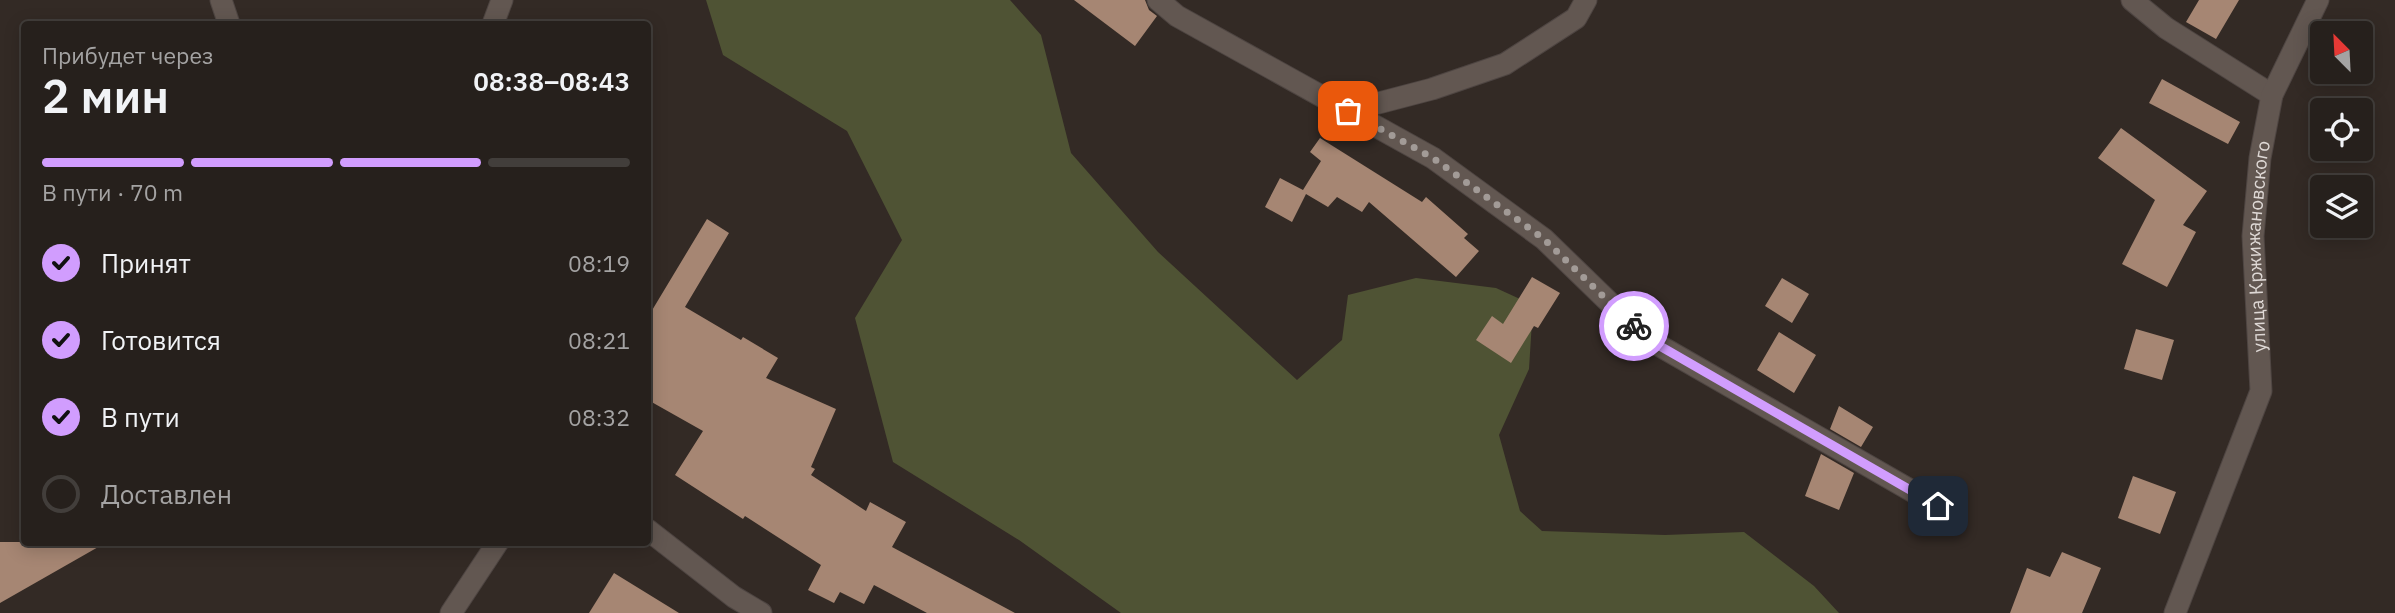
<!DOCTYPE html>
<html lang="ru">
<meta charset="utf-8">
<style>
:root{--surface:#26201c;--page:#322d29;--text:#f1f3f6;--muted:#a4a3a3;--line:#423e3b;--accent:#d19dfe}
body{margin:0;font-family:"IBM Plex Sans",sans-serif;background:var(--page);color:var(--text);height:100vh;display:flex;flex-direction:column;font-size:26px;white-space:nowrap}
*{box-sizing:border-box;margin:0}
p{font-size:23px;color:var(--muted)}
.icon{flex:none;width:38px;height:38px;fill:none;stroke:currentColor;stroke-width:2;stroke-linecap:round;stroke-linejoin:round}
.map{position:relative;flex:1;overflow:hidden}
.details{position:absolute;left:21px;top:21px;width:630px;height:525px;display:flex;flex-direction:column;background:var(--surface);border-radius:7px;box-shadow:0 4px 18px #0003,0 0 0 2px var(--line)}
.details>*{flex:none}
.needle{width:46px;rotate:336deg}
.buttons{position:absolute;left:2310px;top:21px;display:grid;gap:14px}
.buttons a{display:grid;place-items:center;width:63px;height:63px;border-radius:7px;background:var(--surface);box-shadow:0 4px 18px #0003,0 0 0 2px var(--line);font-size:35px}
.pin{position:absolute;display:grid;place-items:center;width:60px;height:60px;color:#fff;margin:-30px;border-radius:14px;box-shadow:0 4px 10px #0006}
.courier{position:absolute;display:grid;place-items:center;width:70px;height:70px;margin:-35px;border:5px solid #d19dfe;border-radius:50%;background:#fff;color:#222;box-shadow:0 2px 9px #0007}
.overview em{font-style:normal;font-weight:600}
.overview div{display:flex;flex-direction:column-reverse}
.overview{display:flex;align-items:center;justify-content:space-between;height:119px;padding:0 21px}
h1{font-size:46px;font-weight:600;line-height:52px}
.bar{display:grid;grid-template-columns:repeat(4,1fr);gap:10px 7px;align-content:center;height:84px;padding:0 21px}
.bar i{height:9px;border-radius:5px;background:var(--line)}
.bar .selected{background:var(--accent)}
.bar p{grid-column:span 4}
ol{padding:0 21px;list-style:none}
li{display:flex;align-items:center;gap:21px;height:77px}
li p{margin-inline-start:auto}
li .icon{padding:7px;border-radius:50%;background:var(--accent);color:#111;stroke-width:4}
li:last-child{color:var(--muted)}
li i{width:38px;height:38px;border:4px solid var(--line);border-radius:50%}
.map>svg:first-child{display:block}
.green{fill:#4f5334}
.building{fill:#a68673}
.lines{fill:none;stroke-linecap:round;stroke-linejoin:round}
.minor-casing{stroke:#4e4542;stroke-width:23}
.minor{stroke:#625751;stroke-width:21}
.done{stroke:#a29b97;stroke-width:7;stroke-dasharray:0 12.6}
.route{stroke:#d19dfe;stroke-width:9}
.labels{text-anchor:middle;stroke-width:7;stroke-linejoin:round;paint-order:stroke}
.street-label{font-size:19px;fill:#ded8d5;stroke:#181411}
</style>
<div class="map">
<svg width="2395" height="613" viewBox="0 0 2395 613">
<rect width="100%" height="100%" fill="#332a25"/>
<!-- green -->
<path class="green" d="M706,0H1010L1041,35L1071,153L1158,252L1297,380L1342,340L1348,295L1416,278L1496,288L1533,305L1529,369L1499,435L1520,511L1542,531L1665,535L1744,532L1814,586L1839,613H1121L1019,540L893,462L855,318L902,240L847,131L723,55Z"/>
<!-- building -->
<path class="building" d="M1074,0H1145L1149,10L1157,16L1135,46Z
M2199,0H2239L2216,39L2186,22Z
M2162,79L2240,122L2228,144L2149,103Z
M2121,128L2207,191L2183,225L2196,232L2167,287L2122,264L2155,200L2098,158Z
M1320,138L1422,202L1426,197L1468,234L1464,238L1479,251L1456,277L1369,202L1362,212L1337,197L1328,207L1306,194L1292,222L1265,207L1280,178L1303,190L1321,161L1310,152Z
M707,219L729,233L685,307L741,340L743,337L778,358L766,378L836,409L811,467L815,469L811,475L866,511L870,502L906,522L892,547L1015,613H927L874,585L864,604L840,592L834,603L808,590L821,565L745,516L743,519L675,475L703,431L648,400V317Z
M1532,277L1560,293L1538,328L1534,326L1511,363L1476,340L1492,316L1503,324Z
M1782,278L1809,294L1792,323L1765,306Z
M2136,329L2174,340L2162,380L2124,369Z
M1779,332L1816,355L1794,393L1757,370Z
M1839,406L1873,427L1861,447L1830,429Z
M1821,454L1854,473L1839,510L1805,496Z
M2133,476L2176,492L2160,534L2118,518Z
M0,542H107L0,603Z
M2062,552L2101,568L2082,613H2010L2027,568L2050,577Z
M614,573L679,613H589Z"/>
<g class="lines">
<!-- minor casing -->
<g class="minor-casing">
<g id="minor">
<path d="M221,0L229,24"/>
<path d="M1158,0L1177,16L1433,158L1544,239L1646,338L1938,506"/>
<path d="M2132,0L2166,28L2272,95"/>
<path d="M493,24L502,0"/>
<path d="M1348,111L1432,89L1505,64L1576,18L1586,0"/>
<path d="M648,530L734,597L761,613"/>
<path d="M451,613L498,542"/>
<path id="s1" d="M2175,613L2261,391L2253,236L2260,158L2272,95L2318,0"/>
</g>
</g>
<!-- minor -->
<use href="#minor" class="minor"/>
</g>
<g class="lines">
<!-- done -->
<path class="done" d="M1348,111L1433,158L1544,239L1634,326"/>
<!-- route -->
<path class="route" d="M1634,326L1646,338L1938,506"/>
</g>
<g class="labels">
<!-- street labels -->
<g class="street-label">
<text dy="7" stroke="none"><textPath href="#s1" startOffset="383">улица Кржижановского</textPath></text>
</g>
</g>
</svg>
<div class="buttons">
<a><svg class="needle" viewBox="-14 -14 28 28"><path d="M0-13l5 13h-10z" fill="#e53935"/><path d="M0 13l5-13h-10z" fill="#a4a3a3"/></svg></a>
<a><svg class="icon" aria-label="locate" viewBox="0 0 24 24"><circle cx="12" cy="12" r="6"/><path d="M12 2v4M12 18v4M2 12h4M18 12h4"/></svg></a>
<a><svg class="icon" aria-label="layers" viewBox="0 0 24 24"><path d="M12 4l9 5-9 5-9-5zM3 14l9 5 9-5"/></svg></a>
</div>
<div class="pin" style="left:1348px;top:111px;background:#ea580c"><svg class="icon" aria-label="bag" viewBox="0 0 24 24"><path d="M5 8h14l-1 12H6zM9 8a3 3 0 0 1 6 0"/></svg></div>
<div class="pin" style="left:1938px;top:506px;background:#1f2937"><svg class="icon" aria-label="home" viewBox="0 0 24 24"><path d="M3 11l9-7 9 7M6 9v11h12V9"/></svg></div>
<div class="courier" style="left:1634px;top:326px"><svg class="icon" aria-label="bike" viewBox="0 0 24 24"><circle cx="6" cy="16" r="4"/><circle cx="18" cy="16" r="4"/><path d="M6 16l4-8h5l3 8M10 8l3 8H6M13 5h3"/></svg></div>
<section class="details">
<div class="overview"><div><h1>2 мин</h1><p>Прибудет через</p></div><em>08:38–08:43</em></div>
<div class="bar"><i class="selected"></i><i class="selected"></i><i class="selected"></i><i></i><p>В пути · 70 m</p></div>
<ol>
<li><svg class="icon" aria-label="check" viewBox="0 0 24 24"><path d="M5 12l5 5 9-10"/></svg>Принят<p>08:19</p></li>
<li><svg class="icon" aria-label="check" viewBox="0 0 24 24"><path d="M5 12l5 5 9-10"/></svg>Готовится<p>08:21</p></li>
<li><svg class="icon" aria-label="check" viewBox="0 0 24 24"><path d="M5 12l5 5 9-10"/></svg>В пути<p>08:32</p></li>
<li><i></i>Доставлен</li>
</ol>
</section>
</div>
